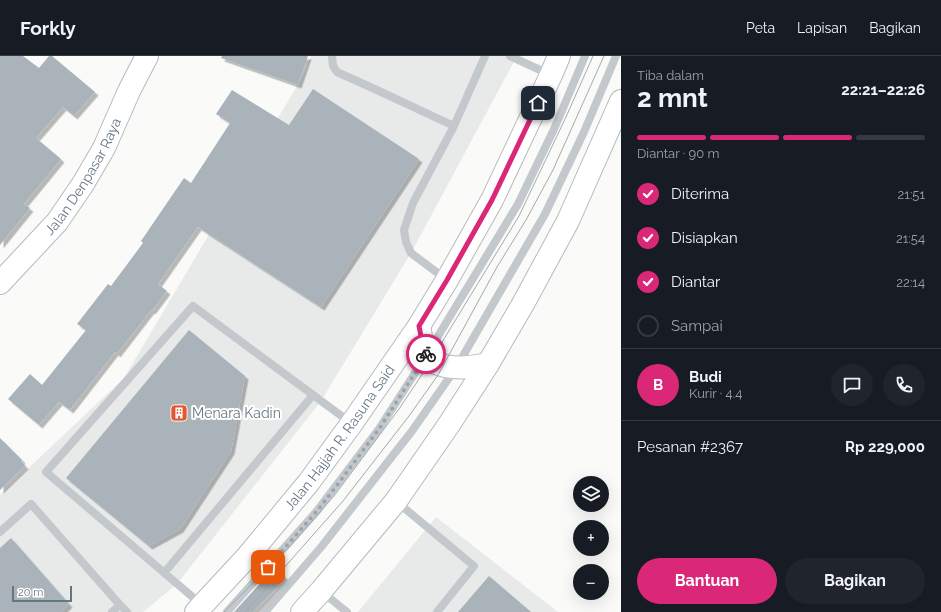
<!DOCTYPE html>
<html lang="id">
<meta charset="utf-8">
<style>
:root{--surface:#171b24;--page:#20242c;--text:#f1f3f6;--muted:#9ea1a6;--line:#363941;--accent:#db2777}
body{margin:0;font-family:Raleway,sans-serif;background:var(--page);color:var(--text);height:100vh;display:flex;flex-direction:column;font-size:15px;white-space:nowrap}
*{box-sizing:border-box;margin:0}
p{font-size:13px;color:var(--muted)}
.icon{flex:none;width:22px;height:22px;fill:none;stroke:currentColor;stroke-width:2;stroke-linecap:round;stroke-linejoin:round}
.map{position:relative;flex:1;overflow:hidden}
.panel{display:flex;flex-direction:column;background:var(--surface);width:320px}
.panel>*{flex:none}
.controls{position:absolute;left:573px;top:420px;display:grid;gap:8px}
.controls a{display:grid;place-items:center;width:36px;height:36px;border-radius:50%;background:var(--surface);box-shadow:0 4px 16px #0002;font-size:20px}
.scale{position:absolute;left:12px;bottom:10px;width:60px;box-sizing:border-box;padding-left:4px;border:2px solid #657683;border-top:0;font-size:11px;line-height:14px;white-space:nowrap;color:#657683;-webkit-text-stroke:3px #fff;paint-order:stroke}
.pin{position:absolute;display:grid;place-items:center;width:34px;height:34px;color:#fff;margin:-17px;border-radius:8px;box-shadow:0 2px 6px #0006}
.courier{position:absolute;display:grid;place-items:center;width:40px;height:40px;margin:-20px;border:3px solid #db2777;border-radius:50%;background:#fff;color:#222;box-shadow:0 1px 5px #0007}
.headline em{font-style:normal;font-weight:700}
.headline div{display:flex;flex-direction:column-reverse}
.headline{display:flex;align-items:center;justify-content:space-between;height:68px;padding:0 16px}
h1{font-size:26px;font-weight:700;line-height:30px}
.bar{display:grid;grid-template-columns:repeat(4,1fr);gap:6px 4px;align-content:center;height:48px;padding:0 16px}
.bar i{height:5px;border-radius:3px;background:var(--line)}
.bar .active{background:var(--accent)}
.bar p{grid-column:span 4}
.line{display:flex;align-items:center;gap:10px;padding:0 16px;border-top:1px solid var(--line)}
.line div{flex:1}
.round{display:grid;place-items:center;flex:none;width:42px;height:42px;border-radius:21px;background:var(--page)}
ol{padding:0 16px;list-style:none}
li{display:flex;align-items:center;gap:12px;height:44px}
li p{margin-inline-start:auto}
li .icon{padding:4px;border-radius:50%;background:var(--accent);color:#fff;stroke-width:4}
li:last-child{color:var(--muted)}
li i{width:22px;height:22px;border:2px solid var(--line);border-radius:50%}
.button{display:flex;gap:8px;margin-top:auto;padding:8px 16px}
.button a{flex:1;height:46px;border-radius:24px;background:var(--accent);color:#fff;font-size:16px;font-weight:700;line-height:46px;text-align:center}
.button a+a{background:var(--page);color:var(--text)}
header{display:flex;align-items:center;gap:24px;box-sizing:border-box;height:56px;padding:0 20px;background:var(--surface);border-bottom:1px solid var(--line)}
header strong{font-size:19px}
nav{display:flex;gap:22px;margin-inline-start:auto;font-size:14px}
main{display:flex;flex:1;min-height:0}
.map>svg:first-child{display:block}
.built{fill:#e8e9e9}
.building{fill:#aab3b9;filter:url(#shadow)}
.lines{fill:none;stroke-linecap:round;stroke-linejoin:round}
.secondary-casing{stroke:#b3babf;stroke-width:24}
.primary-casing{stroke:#b5babe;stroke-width:24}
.lane{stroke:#c3c8cc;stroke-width:8}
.secondary{stroke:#fff;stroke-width:22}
.primary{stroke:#fff;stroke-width:22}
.tram{stroke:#a2aab0;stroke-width:1}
.done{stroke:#99a4ac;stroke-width:4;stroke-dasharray:0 7.2}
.route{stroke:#db2777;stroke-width:5}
.labels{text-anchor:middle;stroke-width:4;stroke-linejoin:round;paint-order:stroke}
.street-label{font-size:14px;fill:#657683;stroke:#fff}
.poi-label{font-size:14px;fill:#657683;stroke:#fff;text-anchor:start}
</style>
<header>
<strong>Forkly</strong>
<nav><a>Peta</a><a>Lapisan</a><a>Bagikan</a></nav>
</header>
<main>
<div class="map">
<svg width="621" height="556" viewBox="0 0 621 556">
<defs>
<filter id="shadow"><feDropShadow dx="3.5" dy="3.5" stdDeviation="0" flood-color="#0004"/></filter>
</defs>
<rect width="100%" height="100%" fill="#fafaf8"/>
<!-- built -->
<path class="built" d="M311,0H517L411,197L321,345L177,528L143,556H0V439L124,322L304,18Z
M436,461L558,556H358Z"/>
<!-- building -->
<path class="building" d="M0,0H23L39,12L49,0H52L95,36L74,60L63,51L36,82L61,103L24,148L30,152L0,189Z
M222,0H308L298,29L221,2Z
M313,33L419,103L321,251L198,171L158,228L167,235L152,255L151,254L117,298L115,296L70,354L59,346L39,369L8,343L30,318L42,329L86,274L77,268L108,228L111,230L143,187L141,185L184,122L191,127L230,67L216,58L232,34L289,69Z
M189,274L245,320L231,395L180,473L149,490L66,422Z
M0,382L22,404L21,405L25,410L0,434Z
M11,482L69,548L61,556H0V492Z
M275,511L286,522L253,556H234Z
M489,520L531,556H458Z"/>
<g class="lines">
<!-- secondary casing -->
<g class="secondary-casing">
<g id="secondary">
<path id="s1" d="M0,227L57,166L83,128L104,92L129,35L147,0"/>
</g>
</g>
<!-- primary casing -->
<g class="primary-casing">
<g id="primary">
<path d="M419,270C421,278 422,293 426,300C431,306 438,308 445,310C462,313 472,311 488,308"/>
<path id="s2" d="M196,556L247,501L309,426L352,367L419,270L447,224L492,144L551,19L559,0"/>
<path d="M302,556L321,535L396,445L450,367L488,308L523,248L568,165L621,45"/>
</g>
</g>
<!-- lane -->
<path class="lane" d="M332,0L333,10L337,16L379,35L454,70
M510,0L551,19
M447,224L411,197L406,186L404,174L413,147L454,70L485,0
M397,446L474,510L437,556
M0,476L31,448L120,549L127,556
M164,517L313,339
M321,535L347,556
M202,549L46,416L193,250L351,367
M112,556L120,549
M227,556L317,455L379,373L426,300L518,148L555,71L585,0
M265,556L322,490L412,375L456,312L545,158L584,76L616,0"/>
<!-- secondary -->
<use href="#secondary" class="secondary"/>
<!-- primary -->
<use href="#primary" class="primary"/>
<!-- tram -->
<path class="tram" d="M224,556L291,489L334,440L399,353L425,314L519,160L566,61L593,0
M245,556L343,445L409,360L438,319L497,211L526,164L553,114L604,0"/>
</g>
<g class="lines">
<!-- done -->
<path class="done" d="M268,511L317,455L335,432L379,373L426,300V298"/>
<!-- route -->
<path class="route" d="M426,298L423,290L419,270L447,224L492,144L538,47"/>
</g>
<!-- icons -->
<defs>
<g id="building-square" transform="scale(0.9)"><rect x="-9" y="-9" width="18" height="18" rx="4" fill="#e4572e" stroke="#fff"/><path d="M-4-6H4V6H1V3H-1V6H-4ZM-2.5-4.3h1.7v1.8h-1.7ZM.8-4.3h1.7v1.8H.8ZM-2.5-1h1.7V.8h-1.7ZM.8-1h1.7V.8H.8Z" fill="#fff"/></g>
</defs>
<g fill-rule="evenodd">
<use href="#building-square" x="179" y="357"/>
</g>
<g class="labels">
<!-- street labels -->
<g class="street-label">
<text dy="5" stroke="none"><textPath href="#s1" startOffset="136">Jalan Denpasar Raya</textPath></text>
<text dy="5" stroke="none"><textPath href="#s2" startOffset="226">Jalan Hajjah R. Rasuna Said</textPath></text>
</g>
<!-- poi labels -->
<g class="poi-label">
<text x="192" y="362">Menara Kadin</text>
</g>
</g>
</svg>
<div class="controls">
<a><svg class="icon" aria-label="layers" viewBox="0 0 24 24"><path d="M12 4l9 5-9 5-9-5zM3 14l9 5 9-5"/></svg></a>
<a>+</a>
<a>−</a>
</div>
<div class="scale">20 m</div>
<div class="pin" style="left:268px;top:511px;background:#ea580c"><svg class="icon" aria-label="bag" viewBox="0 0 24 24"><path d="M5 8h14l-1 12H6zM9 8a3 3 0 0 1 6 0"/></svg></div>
<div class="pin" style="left:538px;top:47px;background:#1f2937"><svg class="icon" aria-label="home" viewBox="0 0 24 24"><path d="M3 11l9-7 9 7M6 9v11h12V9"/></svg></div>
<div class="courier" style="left:426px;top:298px"><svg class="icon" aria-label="bike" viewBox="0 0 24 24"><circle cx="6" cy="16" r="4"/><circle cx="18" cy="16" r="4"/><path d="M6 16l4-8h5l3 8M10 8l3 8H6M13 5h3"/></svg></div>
</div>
<section class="panel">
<div class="headline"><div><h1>2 mnt</h1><p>Tiba dalam</p></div><em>22:21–22:26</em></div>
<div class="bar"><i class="active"></i><i class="active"></i><i class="active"></i><i></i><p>Diantar · 90 m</p></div>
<ol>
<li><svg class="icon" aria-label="check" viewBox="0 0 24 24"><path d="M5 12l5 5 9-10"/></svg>Diterima<p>21:51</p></li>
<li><svg class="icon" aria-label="check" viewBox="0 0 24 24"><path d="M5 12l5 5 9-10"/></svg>Disiapkan<p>21:54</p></li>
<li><svg class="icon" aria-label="check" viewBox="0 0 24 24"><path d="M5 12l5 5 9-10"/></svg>Diantar<p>22:14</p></li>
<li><i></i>Sampai</li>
</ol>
<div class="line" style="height:72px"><b class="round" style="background:var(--accent);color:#fff">B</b><div><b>Budi</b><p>Kurir · 4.4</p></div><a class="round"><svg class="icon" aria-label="chat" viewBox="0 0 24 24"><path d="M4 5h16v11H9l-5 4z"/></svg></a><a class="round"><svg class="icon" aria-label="phone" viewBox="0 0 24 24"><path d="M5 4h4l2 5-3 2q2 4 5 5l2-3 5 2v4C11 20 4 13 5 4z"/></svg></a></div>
<div class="line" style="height:52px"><div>Pesanan #2367</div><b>Rp 229,000</b></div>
<div class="button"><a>Bantuan</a><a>Bagikan</a></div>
</section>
</main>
